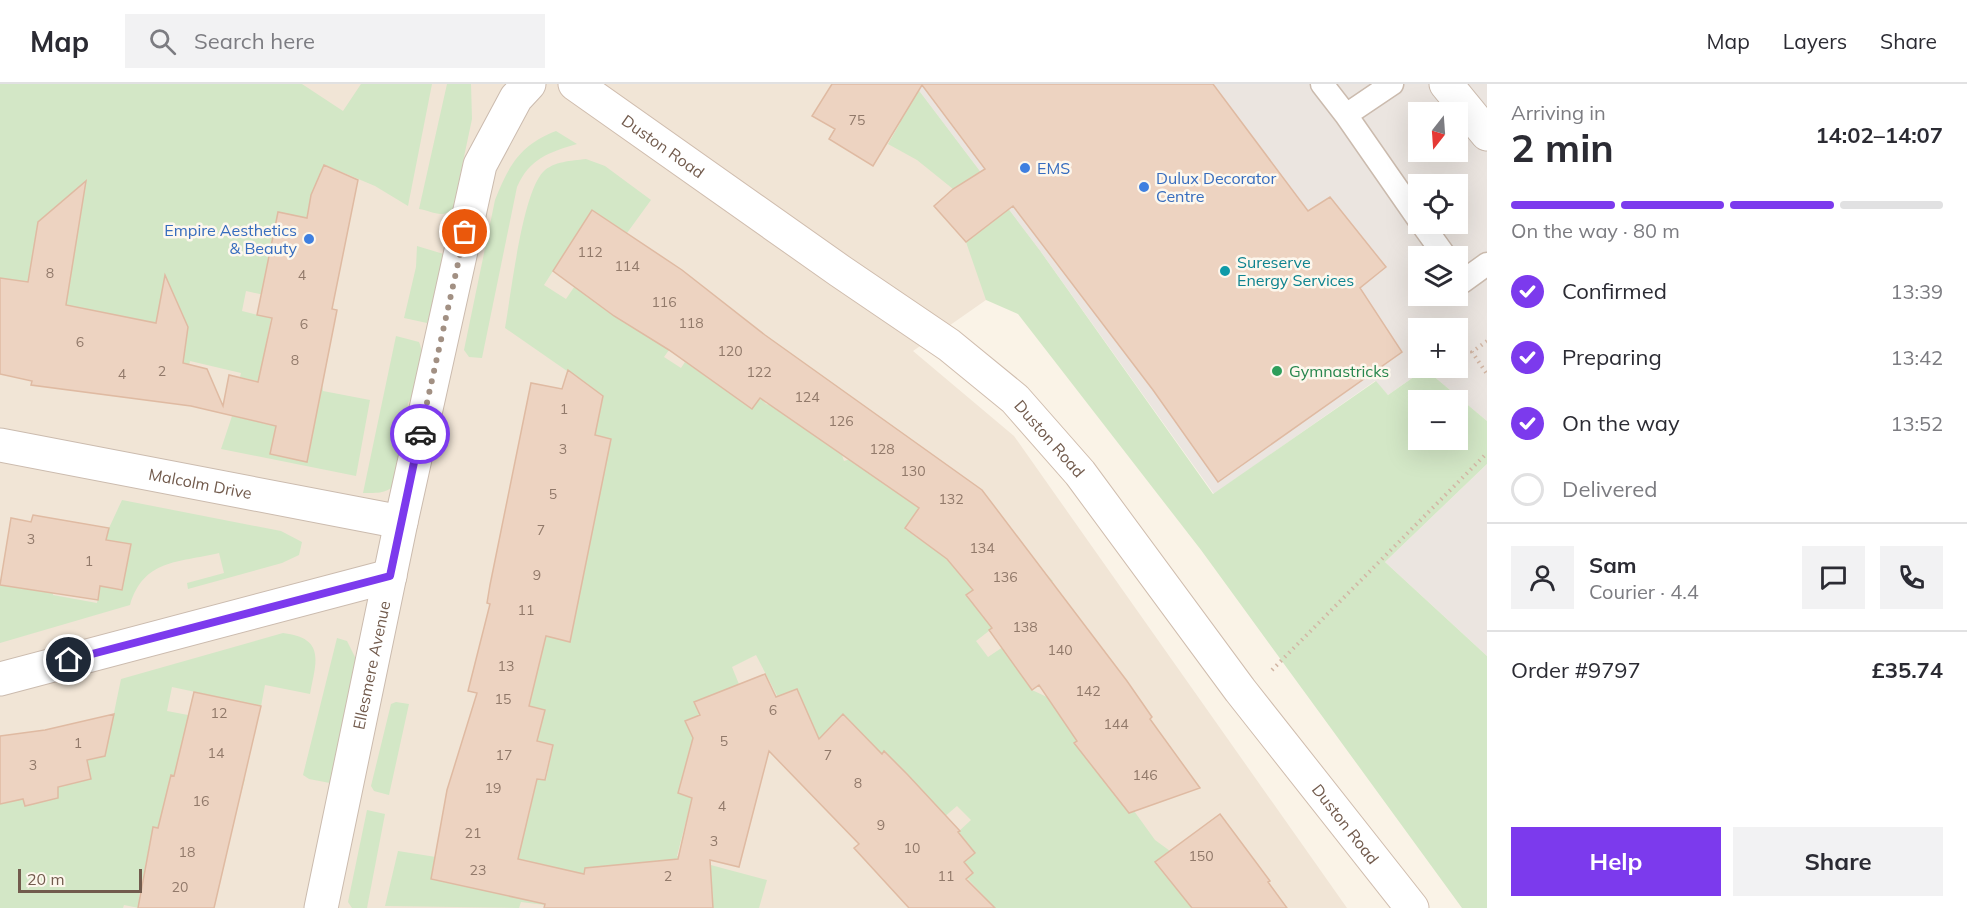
<!DOCTYPE html>
<meta charset="utf-8">
<style>
:root{--surface:#fff;--page:#f2f2f3;--text:#2b2b33;--muted:#7c7c81;--line:#e1e1e2;--accent:#7c3aed}
body{margin:0;font-family:Mulish,sans-serif;background:var(--page);color:var(--text);height:100vh;display:flex;flex-direction:column;font-size:22px;white-space:nowrap}
*{box-sizing:border-box;margin:0}
p{font-size:20px;color:var(--muted)}
.icon{flex:none;width:33px;height:33px;fill:none;stroke:currentColor;stroke-width:2;stroke-linecap:round;stroke-linejoin:round}
.map{position:relative;flex:1;overflow:hidden}
.details{display:flex;flex-direction:column;background:var(--surface);width:480px}
.details>*{flex:none}
.needle{width:39px;rotate:197deg}
.tools{position:absolute;left:1408px;top:18px;display:grid;gap:12px}
.tools a{display:grid;place-items:center;width:60px;height:60px;border-radius:0px;background:var(--surface);box-shadow:0 6px 24px #0002;font-size:30px}
.scale{position:absolute;left:18px;bottom:15px;width:124px;box-sizing:border-box;padding-left:6px;border:3px solid #725b4d;border-top:0;font-size:16px;line-height:21px;white-space:nowrap;color:#725b4d;-webkit-text-stroke:4px #fdf7ed;paint-order:stroke}
.pin{position:absolute;display:grid;place-items:center;width:51px;height:51px;color:#fff;margin:-26px;border:3px solid #fff;border-radius:50%;box-shadow:0 2px 6px #0007}
.courier{position:absolute;display:grid;place-items:center;width:60px;height:60px;margin:-30px;border:4px solid #7c3aed;border-radius:50%;background:#fff;color:#222;box-shadow:0 2px 8px #0007}
.overview em{font-style:normal;font-weight:700}
.overview div{display:flex;flex-direction:column-reverse}
.overview{display:flex;align-items:center;justify-content:space-between;height:102px;padding:0 24px}
h1{font-size:39px;font-weight:700;line-height:45px}
.bar{display:grid;grid-template-columns:repeat(4,1fr);gap:9px 6px;align-content:center;height:72px;padding:0 24px}
.bar i{height:8px;border-radius:4px;background:var(--line)}
.bar .on{background:var(--accent)}
.bar p{grid-column:span 4}
.line{display:flex;align-items:center;gap:15px;padding:0 24px;border-top:2px solid var(--line)}
.line div{flex:1}
.round{display:grid;place-items:center;flex:none;width:63px;height:63px;border-radius:0px;background:var(--page)}
ol{padding:0 24px;list-style:none}
li{display:flex;align-items:center;gap:18px;height:66px}
li p{margin-inline-start:auto}
li .icon{padding:6px;border-radius:50%;background:var(--accent);color:#fff;stroke-width:4}
li:last-child{color:var(--muted)}
li i{width:33px;height:33px;border:3px solid var(--line);border-radius:50%}
.action{display:flex;gap:12px;margin-top:auto;padding:12px 24px}
.action a{flex:1;height:69px;border-radius:0px;background:var(--accent);color:#fff;font-size:24px;font-weight:700;line-height:69px;text-align:center}
.action a+a{background:var(--page);color:var(--text)}
header{display:flex;align-items:center;gap:36px;box-sizing:border-box;height:84px;padding:0 30px;background:var(--surface);border-bottom:2px solid var(--line)}
header strong{font-size:28px}
nav{display:flex;gap:33px;margin-inline-start:auto;font-size:21px}
.search{width:420px;height:54px;background:var(--page);display:flex;align-items:center;gap:15px;box-sizing:border-box;padding:0 21px;border-radius:0px;color:var(--muted);font-size:22px}
main{display:flex;flex:1;min-height:0}
.map>svg:first-child{display:block}
.residential{fill:#f1e5d6}
.industrial{fill:#ebe5e0;fill-rule:evenodd}
.green{fill:#d3e7c6;fill-rule:evenodd}
.building{fill:#edd3c1;stroke:#dfbaa2;stroke-width:1.5}
.lines{fill:none;stroke-linecap:round;stroke-linejoin:round}
.lane-casing{stroke:#cbbbae;stroke-width:25}
.street-casing{stroke:#cbbbae;stroke-width:35}
.secondary-casing{stroke:#d0bdae;stroke-width:35}
.path{stroke:#d2b6a4;stroke-width:4;stroke-dasharray:1.5 4.5;stroke-linecap:butt}
.lane{stroke:#fff;stroke-width:22}
.street{stroke:#fff;stroke-width:33}
.secondary{stroke:#fff;stroke-width:33}
.done{stroke:#a29083;stroke-width:6;stroke-dasharray:0 10.8}
.route{stroke:#7c3aed;stroke-width:8}
.shop-dot{fill:#3f7fe0;stroke:#fdf7ed;stroke-width:2}
.culture-dot{fill:#0f9aa8;stroke:#fdf7ed;stroke-width:2}
.leisure-dot{fill:#2e9e5b;stroke:#fdf7ed;stroke-width:2}
.labels{text-anchor:middle;stroke-width:5;stroke-linejoin:round;paint-order:stroke}
.number-label{font-size:14px;fill:#91796a}
.street-label{font-size:16px;fill:#725b4d;stroke:#fdf7ed}
.shop-label{font-size:16px;fill:#366cbe;stroke:#fdf7ed;text-anchor:start}
.culture-label{font-size:16px;fill:#0d838f;stroke:#fdf7ed;text-anchor:start}
.leisure-label{font-size:16px;fill:#27864d;stroke:#fdf7ed;text-anchor:start}
</style>
<header>
<strong>Map</strong>
<div class="search"><svg class="icon" aria-label="search" viewBox="0 0 24 24"><circle cx="10" cy="10" r="6"/><path d="M15 15l6 6"/></svg>Search here</div>
<nav><a>Map</a><a>Layers</a><a>Share</a></nav>
</header>
<main>
<div class="map">
<svg width="1487" height="824" viewBox="0 0 1487 824">
<rect width="100%" height="100%" fill="#faf3e7"/>
<!-- residential -->
<path class="residential" d="M0,0H914L1041,168L986,216L913,267L1014,352L1347,824H0Z"/>
<!-- industrial -->
<path class="industrial" d="M914,0H1487V337L1425,285L1388,311L1375,297L1214,410L1041,168ZM1419,28H1458V68H1419ZM1419,100H1458V140H1419ZM1419,172H1458V212H1419ZM1419,244H1458V284H1419Z
M1487,380V572L1385,478Z"/>
<!-- green -->
<path class="green" d="M0,0H302L343,27L361,0H432L408,122L375,102L325,81L307,134L278,128L263,201L333,216L330,225L246,207L242,227L271,234L261,287L322,300L323,307L370,316L356,392L221,365L232,332L276,342L270,370L307,378L319,313L240,293L241,289L190,277L180,319L152,258L135,256L138,235L75,227L0,194Z
M447,0H471L472,35L453,125C442,135 432,127 419,125Z
M914,0L1041,168L1213,410L1376,297L1388,311L1425,285L1487,337V380L1385,478L1487,572V824H1462L1201,466L1018,230L986,216L966,158L994,137L981,118L953,105L917,76L888,60L900,39L880,26ZM1419,316H1458V356H1419Z
M556,47L577,60C549,68 529,75 517,103L482,274L469,273L464,266L495,116C509,81 520,61 556,47Z
M586,75L605,82L651,116L627,149L592,126L544,201L566,215L585,187L605,202L594,218L614,232L657,169L662,177L669,266L664,273L681,284L685,278L752,325L760,313L766,320L774,322L842,371L844,377L851,375L919,424L905,445L923,458L937,441L943,471L973,506L966,511L983,532L1043,487L1053,497L976,557L988,573L1003,563L1032,606L1047,613L1068,643L1093,646L1074,659L1129,729L1134,727L1155,756L1170,767L1156,778L1192,824H995L967,794L973,789L964,778L974,768L957,749L971,736L957,722L928,747L885,668L866,683L845,661L859,647L844,631L806,668L756,571L732,583L747,620L716,609L694,618L700,631L686,637L706,685L683,690L678,709L692,714L677,772L767,796L759,824H713L712,803L604,799L553,783L545,821L521,818L519,824L385,822L398,767L436,773L499,772L508,727L529,731L537,695L546,696L553,661L536,657L544,626L529,622L542,564V551L570,557L611,355L595,351L603,312L505,244C511,211 522,110 543,88C554,77 571,77 586,75Z
M417,162L447,171L427,239L404,234L416,183Z
M396,252L419,258C426,272 418,307 408,319L399,394C391,410 379,409 363,409Z
M122,416L281,447L302,458L299,471L282,479L188,505L187,499L224,489L219,469C177,479 144,475 130,521L0,559V501L24,504L55,495L53,511L97,519L100,502L122,506L131,460L106,456L109,444Z
M283,549C326,554 316,578 310,610L265,601L261,622L172,603L167,627L188,631L179,681L245,695L227,759L153,743L139,813L189,824H139L124,821L123,824H0V720L22,712L25,722L58,714V703L91,695L87,676L105,672L121,595Z
M337,554L347,557L356,575L335,700L309,695L303,691Z
M396,618L409,620L389,711L374,707L371,702L391,620Z
M367,726L385,730L367,824H352L348,818Z"/>
<!-- building -->
<path class="building" d="M832,0H1213L1308,127L1330,113L1386,183L1360,204L1402,268L1218,398L1153,306L1013,122L966,158L934,122L953,105L985,85L922,1L873,82L829,55L835,45L812,32Z
M324,81L358,96L332,225L337,226L307,378L270,370L276,342L191,322L31,301L32,297L0,290V194L28,198L38,138L86,97L66,221L156,239L165,191L188,243L183,279L207,285L223,322L229,291L258,298L272,234L257,231L278,128L307,134L311,111Z
M592,126L682,186L765,251L982,406L1127,597L1152,633L1150,635L1200,704L1129,729L1074,659L1077,657L1039,601L1032,606L989,546L992,544L966,511L973,506L947,475L905,444L919,424L760,314L752,325L669,266L614,232L553,187Z
M568,286L603,312L595,351L611,355L570,558L546,552L529,622L545,626L537,657L553,661L545,696L537,695L518,775L584,790L585,784L678,775L692,714L678,709L693,654L685,637L700,631L694,618L765,590L776,613L797,605L819,655L843,630L882,670L884,667L907,690L960,747L958,748L975,769L964,778L973,789L966,795L995,824H909L854,764L859,760L769,667L739,783L710,776L713,824H544L545,820L431,795L447,706L477,609L468,607L490,520L487,519L490,501L531,299L562,305Z
M33,431L109,444L106,456L131,460L122,506L100,502L98,516L0,501L11,434L31,438Z
M194,608L261,622L214,824H138L153,743L158,744L171,691L174,692Z
M114,630L105,672L87,676L91,695L58,703V714L25,722L23,715L0,720V652L45,646Z
M1220,730L1270,797L1268,798L1287,824H1192L1155,778Z"/>
<g class="lines">
<!-- lane casing -->
<g class="lane-casing">
<path id="lane" d="M1322,0L1346,31L1392,0
M1346,31L1419,136
M1422,140L1445,172
M1458,191L1462,198L1487,180"/>
</g>
<!-- street casing -->
<g class="street-casing">
<g id="street">
<path d="M1446,0L1487,50"/>
<path id="s1" d="M0,361L401,438"/>
<path d="M0,595L390,492"/>
<path id="s2" d="M321,824L401,438L480,81L516,14L529,0"/>
</g>
</g>
<!-- secondary casing -->
<g class="secondary-casing">
<g id="secondary">
<path id="s3" d="M575,0L840,187L949,261L1015,315L1080,389L1240,606L1412,824"/>
</g>
</g>
<!-- path -->
<path class="path" d="M1487,257L1472,268L1487,290
M1272,586L1487,369"/>
<!-- lane -->
<use href="#lane" class="lane"/>
<!-- street -->
<use href="#street" class="street"/>
<!-- secondary -->
<use href="#secondary" class="secondary"/>
</g>
<g class="lines">
<!-- done -->
<path class="done" d="M420,350L465,148"/>
<!-- route -->
<path class="route" d="M69,576L390,492L420,350"/>
</g>
<!-- markers -->
<g class="shop-dot">
<circle cx="1025" cy="84" r="6"/>
<circle cx="1144" cy="103" r="6"/>
<circle cx="309" cy="155" r="6"/>
</g>
<circle class="culture-dot" cx="1225" cy="187" r="6"/>
<circle class="leisure-dot" cx="1277" cy="287" r="6"/>
<g class="labels">
<!-- number labels -->
<g class="number-label">
<text x="857" y="41">75</text>
<text x="590" y="173">112</text>
<text x="627" y="187">114</text>
<text x="50" y="194">8</text>
<text x="302" y="196">4</text>
<text x="664" y="223">116</text>
<text x="691" y="244">118</text>
<text x="304" y="245">6</text>
<text x="80" y="263">6</text>
<text x="730" y="272">120</text>
<text x="295" y="281">8</text>
<text x="162" y="292">2</text>
<text x="759" y="293">122</text>
<text x="122" y="295">4</text>
<text x="807" y="318">124</text>
<text x="564" y="330">1</text>
<text x="841" y="342">126</text>
<text x="563" y="370">3</text>
<text x="882" y="370">128</text>
<text x="913" y="392">130</text>
<text x="553" y="415">5</text>
<text x="951" y="420">132</text>
<text x="541" y="451">7</text>
<text x="31" y="460">3</text>
<text x="982" y="469">134</text>
<text x="89" y="482">1</text>
<text x="537" y="496">9</text>
<text x="1005" y="498">136</text>
<text x="526" y="531">11</text>
<text x="1025" y="548">138</text>
<text x="1060" y="571">140</text>
<text x="506" y="587">13</text>
<text x="1088" y="612">142</text>
<text x="503" y="620">15</text>
<text x="773" y="631">6</text>
<text x="219" y="634">12</text>
<text x="1116" y="645">144</text>
<text x="724" y="662">5</text>
<text x="78" y="664">1</text>
<text x="216" y="674">14</text>
<text x="504" y="676">17</text>
<text x="828" y="676">7</text>
<text x="33" y="686">3</text>
<text x="1145" y="696">146</text>
<text x="858" y="704">8</text>
<text x="493" y="709">19</text>
<text x="201" y="722">16</text>
<text x="722" y="727">4</text>
<text x="881" y="746">9</text>
<text x="473" y="754">21</text>
<text x="714" y="762">3</text>
<text x="912" y="769">10</text>
<text x="187" y="773">18</text>
<text x="1201" y="777">150</text>
<text x="478" y="791">23</text>
<text x="668" y="797">2</text>
<text x="946" y="797">11</text>
<text x="180" y="808">20</text>
</g>
<!-- street labels -->
<g class="street-label">
<text dy="6" stroke="none"><textPath href="#s3" startOffset="108">Duston Road</textPath></text>
<text dy="6" stroke="none"><textPath href="#s3" startOffset="594">Duston Road</textPath></text>
<text dy="6" stroke="none"><textPath href="#s1" startOffset="204">Malcolm Drive</textPath></text>
<text dy="6" stroke="none"><textPath href="#s2" startOffset="248">Ellesmere Avenue</textPath></text>
<text dy="6" stroke="none"><textPath href="#s3" startOffset="1080">Duston Road</textPath></text>
</g>
<!-- shop labels -->
<g class="shop-label">
<text x="1037" y="90">EMS</text>
<text x="1156" y="100">Dulux Decorator<tspan x="1156" dy="18">Centre</tspan></text>
<text x="297" y="152" text-anchor="end">Empire Aesthetics<tspan x="297" dy="18">&amp; Beauty</tspan></text>
</g>
<!-- culture labels -->
<g class="culture-label">
<text x="1237" y="184">Sureserve<tspan x="1237" dy="18">Energy Services</tspan></text>
</g>
<!-- leisure labels -->
<g class="leisure-label">
<text x="1289" y="293">Gymnastricks</text>
</g>
</g>
</svg>
<div class="tools">
<a><svg class="needle" viewBox="-14 -14 28 28"><path d="M0-13l5 13h-10z" fill="#e53935"/><path d="M0 13l5-13h-10z" fill="#7c7c81"/></svg></a>
<a><svg class="icon" aria-label="locate" viewBox="0 0 24 24"><circle cx="12" cy="12" r="6"/><path d="M12 2v4M12 18v4M2 12h4M18 12h4"/></svg></a>
<a><svg class="icon" aria-label="layers" viewBox="0 0 24 24"><path d="M12 4l9 5-9 5-9-5zM3 14l9 5 9-5"/></svg></a>
<a>+</a>
<a>−</a>
</div>
<div class="scale">20 m</div>
<div class="pin" style="left:465px;top:148px;background:#ea580c"><svg class="icon" aria-label="bag" viewBox="0 0 24 24"><path d="M5 8h14l-1 12H6zM9 8a3 3 0 0 1 6 0"/></svg></div>
<div class="pin" style="left:69px;top:576px;background:#1f2937"><svg class="icon" aria-label="home" viewBox="0 0 24 24"><path d="M3 11l9-7 9 7M6 9v11h12V9"/></svg></div>
<div class="courier" style="left:420px;top:350px"><svg class="icon" aria-label="car" viewBox="0 0 24 24"><path d="M5 17H2v-5l4-1 3-4h7l3 4 3 1v5h-3M9 17h6M6 11h13"/><circle cx="7" cy="17" r="2"/><circle cx="17" cy="17" r="2"/></svg></div>
</div>
<section class="details">
<div class="overview"><div><h1>2 min</h1><p>Arriving in</p></div><em>14:02–14:07</em></div>
<div class="bar"><i class="on"></i><i class="on"></i><i class="on"></i><i></i><p>On the way · 80 m</p></div>
<ol>
<li><svg class="icon" aria-label="check" viewBox="0 0 24 24"><path d="M5 12l5 5 9-10"/></svg>Confirmed<p>13:39</p></li>
<li><svg class="icon" aria-label="check" viewBox="0 0 24 24"><path d="M5 12l5 5 9-10"/></svg>Preparing<p>13:42</p></li>
<li><svg class="icon" aria-label="check" viewBox="0 0 24 24"><path d="M5 12l5 5 9-10"/></svg>On the way<p>13:52</p></li>
<li><i></i>Delivered</li>
</ol>
<div class="line" style="height:108px"><a class="round"><svg class="icon" aria-label="person" viewBox="0 0 24 24"><circle cx="12" cy="8" r="4"/><path d="M4 21q1-7 8-7t8 7"/></svg></a><div><b>Sam</b><p>Courier · 4.4</p></div><a class="round"><svg class="icon" aria-label="chat" viewBox="0 0 24 24"><path d="M4 5h16v11H9l-5 4z"/></svg></a><a class="round"><svg class="icon" aria-label="phone" viewBox="0 0 24 24"><path d="M5 4h4l2 5-3 2q2 4 5 5l2-3 5 2v4C11 20 4 13 5 4z"/></svg></a></div>
<div class="line" style="height:78px"><div>Order #9797</div><b>£35.74</b></div>
<div class="action"><a>Help</a><a>Share</a></div>
</section>
</main>
